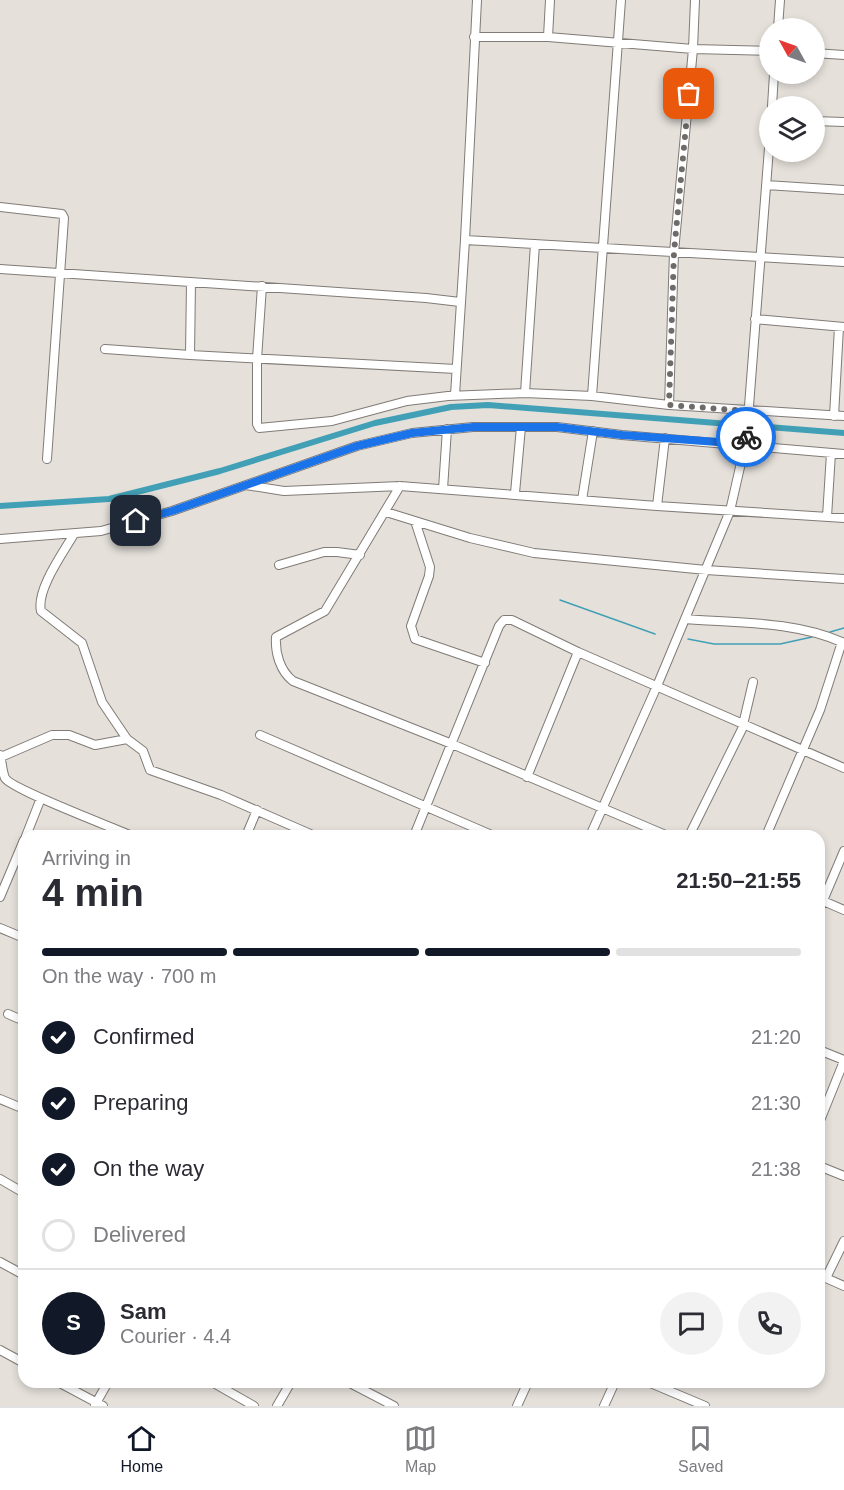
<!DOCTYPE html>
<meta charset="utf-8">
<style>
:root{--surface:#fff;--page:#f2f2f3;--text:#2b2b33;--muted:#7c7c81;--line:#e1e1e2;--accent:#111827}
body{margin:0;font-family:Helvetica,sans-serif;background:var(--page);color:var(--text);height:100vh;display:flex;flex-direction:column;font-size:22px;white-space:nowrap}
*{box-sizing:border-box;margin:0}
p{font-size:20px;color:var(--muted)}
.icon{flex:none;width:33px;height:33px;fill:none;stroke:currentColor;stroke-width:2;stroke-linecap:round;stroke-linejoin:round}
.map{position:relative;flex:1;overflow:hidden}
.drawer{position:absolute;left:18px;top:830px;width:807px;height:558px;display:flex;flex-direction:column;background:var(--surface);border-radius:18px;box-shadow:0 3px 9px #0003}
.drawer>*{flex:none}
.needle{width:39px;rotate:310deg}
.tools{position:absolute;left:759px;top:18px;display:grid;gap:12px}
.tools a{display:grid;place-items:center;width:66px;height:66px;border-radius:50%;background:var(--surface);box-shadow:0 3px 9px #0003;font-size:30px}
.pin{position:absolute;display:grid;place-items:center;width:51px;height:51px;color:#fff;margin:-26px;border-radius:12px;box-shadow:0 3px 9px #0006}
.courier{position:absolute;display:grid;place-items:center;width:60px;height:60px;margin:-30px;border:4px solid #1a73e8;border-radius:50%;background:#fff;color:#222;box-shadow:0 2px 8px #0007}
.overview em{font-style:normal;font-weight:800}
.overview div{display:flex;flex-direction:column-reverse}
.overview{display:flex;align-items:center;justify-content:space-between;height:102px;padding:0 24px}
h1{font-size:39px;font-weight:800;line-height:45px}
.bar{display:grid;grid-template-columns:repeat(4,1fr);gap:9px 6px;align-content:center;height:72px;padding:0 24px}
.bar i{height:8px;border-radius:4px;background:var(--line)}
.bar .current{background:var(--accent)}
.bar p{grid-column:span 4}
.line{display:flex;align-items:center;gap:15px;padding:0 24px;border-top:2px solid var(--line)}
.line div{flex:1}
.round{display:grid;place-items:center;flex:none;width:63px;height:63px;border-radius:32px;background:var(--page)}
ol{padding:0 24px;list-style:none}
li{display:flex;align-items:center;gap:18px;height:66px}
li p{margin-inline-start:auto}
li .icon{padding:6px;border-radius:50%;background:var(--accent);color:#fff;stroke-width:4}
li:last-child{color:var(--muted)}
li i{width:33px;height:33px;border:3px solid var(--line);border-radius:50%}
.dock{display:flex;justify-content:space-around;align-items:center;height:84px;border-top:2px solid var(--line);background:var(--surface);font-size:16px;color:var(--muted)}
.dock a{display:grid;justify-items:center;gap:3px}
.dock .current{color:var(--accent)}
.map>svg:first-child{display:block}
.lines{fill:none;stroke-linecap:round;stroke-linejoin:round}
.stream{stroke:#42a0b6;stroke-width:1.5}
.canal{stroke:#42a0b6;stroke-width:6}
.minor-casing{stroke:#807b76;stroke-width:10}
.major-casing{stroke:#807b76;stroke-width:12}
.minor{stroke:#fff;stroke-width:8}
.major{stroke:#fff;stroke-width:9}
.done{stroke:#6e6b68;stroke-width:6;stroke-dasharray:0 10.8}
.route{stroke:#1a73e8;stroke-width:8}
</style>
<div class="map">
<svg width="844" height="1406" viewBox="0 0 844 1406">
<rect width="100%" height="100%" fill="#e5e0da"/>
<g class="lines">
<!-- stream -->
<path class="stream" d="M560,600L655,634
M830,632L844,628
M688,639L714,644H780L812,637"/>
<!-- canal -->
<path class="canal" d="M0,506L109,499L220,471L375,423L451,407L488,405L844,433"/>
<!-- minor casing -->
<g class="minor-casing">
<path id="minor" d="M778,28L780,0
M474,37H548L693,49L770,51
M548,37L550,0
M814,53L844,55
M772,106L774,74
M814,121L844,122
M766,185L844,190
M0,207L62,214L64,218L47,459
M465,240L477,0
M0,269L426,298L460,302
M191,282L190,355L456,369
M262,286L257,359V424L259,428L332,421L407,401L448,396L525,393L592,396L669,405L844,416
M755,319L844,327
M105,349L190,355
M525,393L535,244
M455,395L465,240L844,262
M592,396L621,0
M669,405L674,252L693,49L695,0
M834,416L839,327
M246,485L284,491L400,486L657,506L844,518
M400,486L325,611L276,637C275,653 280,671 293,681L452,744L668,836
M443,489L447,429
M515,493L521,427
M582,500L593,431
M657,506L665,438
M386,512L470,538L534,553L706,570L844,579
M827,517L831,453
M415,521L430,567L429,576L411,626L415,639L485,663
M74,534C63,553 36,590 41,611L82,643L102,702L127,739L143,751L150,770L221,795L315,836
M0,539L101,531L172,511L357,446L412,433L473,427H557L622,435L844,454
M279,565L324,552H337L360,555
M685,619C737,623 796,621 844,643
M260,735L494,836
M0,755C2,762 2,771 5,778C11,789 114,828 132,836
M1,757L52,735H69L95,745L127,739
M527,777L578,652
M26,836L41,798
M246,836L257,810
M414,836L499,626L504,620H512L578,652L844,768
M590,836L657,686L730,511L743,454L748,419L770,135
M689,836L742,729L753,682
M766,836L820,710L842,642
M0,897L24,840
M821,900L844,910
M819,910L844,851
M0,928L24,938
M8,1014L24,1021
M819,1050L844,1060
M0,1099L24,1109
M819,1123L844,1061
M819,1166L844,1176
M0,1179L24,1193
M0,1262L24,1275
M819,1275L844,1286
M826,1278L844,1241
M0,1350L24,1363
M58,1382L103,1406
M212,1382L254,1406
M348,1382L394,1406
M648,1382L705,1406
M95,1405L108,1382
M277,1406L291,1382
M517,1406L528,1382
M604,1406L615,1382"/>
</g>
<!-- major casing -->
<g class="major-casing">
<path id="major" d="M0,757H1"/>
</g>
<!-- minor -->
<use href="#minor" class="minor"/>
<!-- major -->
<use href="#major" class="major"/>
</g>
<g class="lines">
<!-- done -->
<path class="done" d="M689,94L674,252L669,405L748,411L746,437"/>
<!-- route -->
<path class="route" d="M136,521L172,511L357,446L412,433L473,427H557L622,435L745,444L746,437"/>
</g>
</svg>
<div class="tools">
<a><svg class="needle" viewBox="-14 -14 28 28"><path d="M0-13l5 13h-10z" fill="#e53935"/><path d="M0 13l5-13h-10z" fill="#7c7c81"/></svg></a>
<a><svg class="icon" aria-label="layers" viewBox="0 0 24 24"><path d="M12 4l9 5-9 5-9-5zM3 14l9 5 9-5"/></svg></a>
</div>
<div class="pin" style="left:689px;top:94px;background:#ea580c"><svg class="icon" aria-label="bag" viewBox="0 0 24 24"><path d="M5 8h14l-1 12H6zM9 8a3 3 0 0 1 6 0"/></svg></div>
<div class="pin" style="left:136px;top:521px;background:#1f2937"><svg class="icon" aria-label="home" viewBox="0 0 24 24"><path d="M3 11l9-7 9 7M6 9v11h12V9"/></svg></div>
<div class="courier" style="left:746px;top:437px"><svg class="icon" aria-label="bike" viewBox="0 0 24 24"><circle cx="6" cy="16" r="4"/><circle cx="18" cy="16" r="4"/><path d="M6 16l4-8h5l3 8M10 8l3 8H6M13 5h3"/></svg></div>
<section class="drawer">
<div class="overview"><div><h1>4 min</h1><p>Arriving in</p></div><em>21:50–21:55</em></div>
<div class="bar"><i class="current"></i><i class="current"></i><i class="current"></i><i></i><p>On the way · 700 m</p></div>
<ol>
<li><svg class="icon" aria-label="check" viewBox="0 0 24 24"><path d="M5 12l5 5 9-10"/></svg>Confirmed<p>21:20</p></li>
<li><svg class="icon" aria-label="check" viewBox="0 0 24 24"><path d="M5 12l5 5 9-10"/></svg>Preparing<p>21:30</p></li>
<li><svg class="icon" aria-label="check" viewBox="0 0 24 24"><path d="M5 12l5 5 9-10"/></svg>On the way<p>21:38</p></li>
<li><i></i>Delivered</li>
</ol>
<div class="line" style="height:108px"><b class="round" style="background:var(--accent);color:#fff">S</b><div><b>Sam</b><p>Courier · 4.4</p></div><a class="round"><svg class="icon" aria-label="chat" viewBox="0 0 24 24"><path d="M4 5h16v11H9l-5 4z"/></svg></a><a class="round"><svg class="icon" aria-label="phone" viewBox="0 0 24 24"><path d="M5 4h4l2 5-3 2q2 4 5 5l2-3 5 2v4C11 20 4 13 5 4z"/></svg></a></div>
</section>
</div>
<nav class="dock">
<a class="current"><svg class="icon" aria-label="home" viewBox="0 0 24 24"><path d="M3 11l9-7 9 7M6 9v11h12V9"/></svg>Home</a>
<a><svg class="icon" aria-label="map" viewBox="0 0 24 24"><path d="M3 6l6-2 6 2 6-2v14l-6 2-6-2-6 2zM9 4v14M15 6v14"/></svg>Map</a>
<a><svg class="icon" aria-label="saved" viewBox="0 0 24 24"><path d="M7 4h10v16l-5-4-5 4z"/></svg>Saved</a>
</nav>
